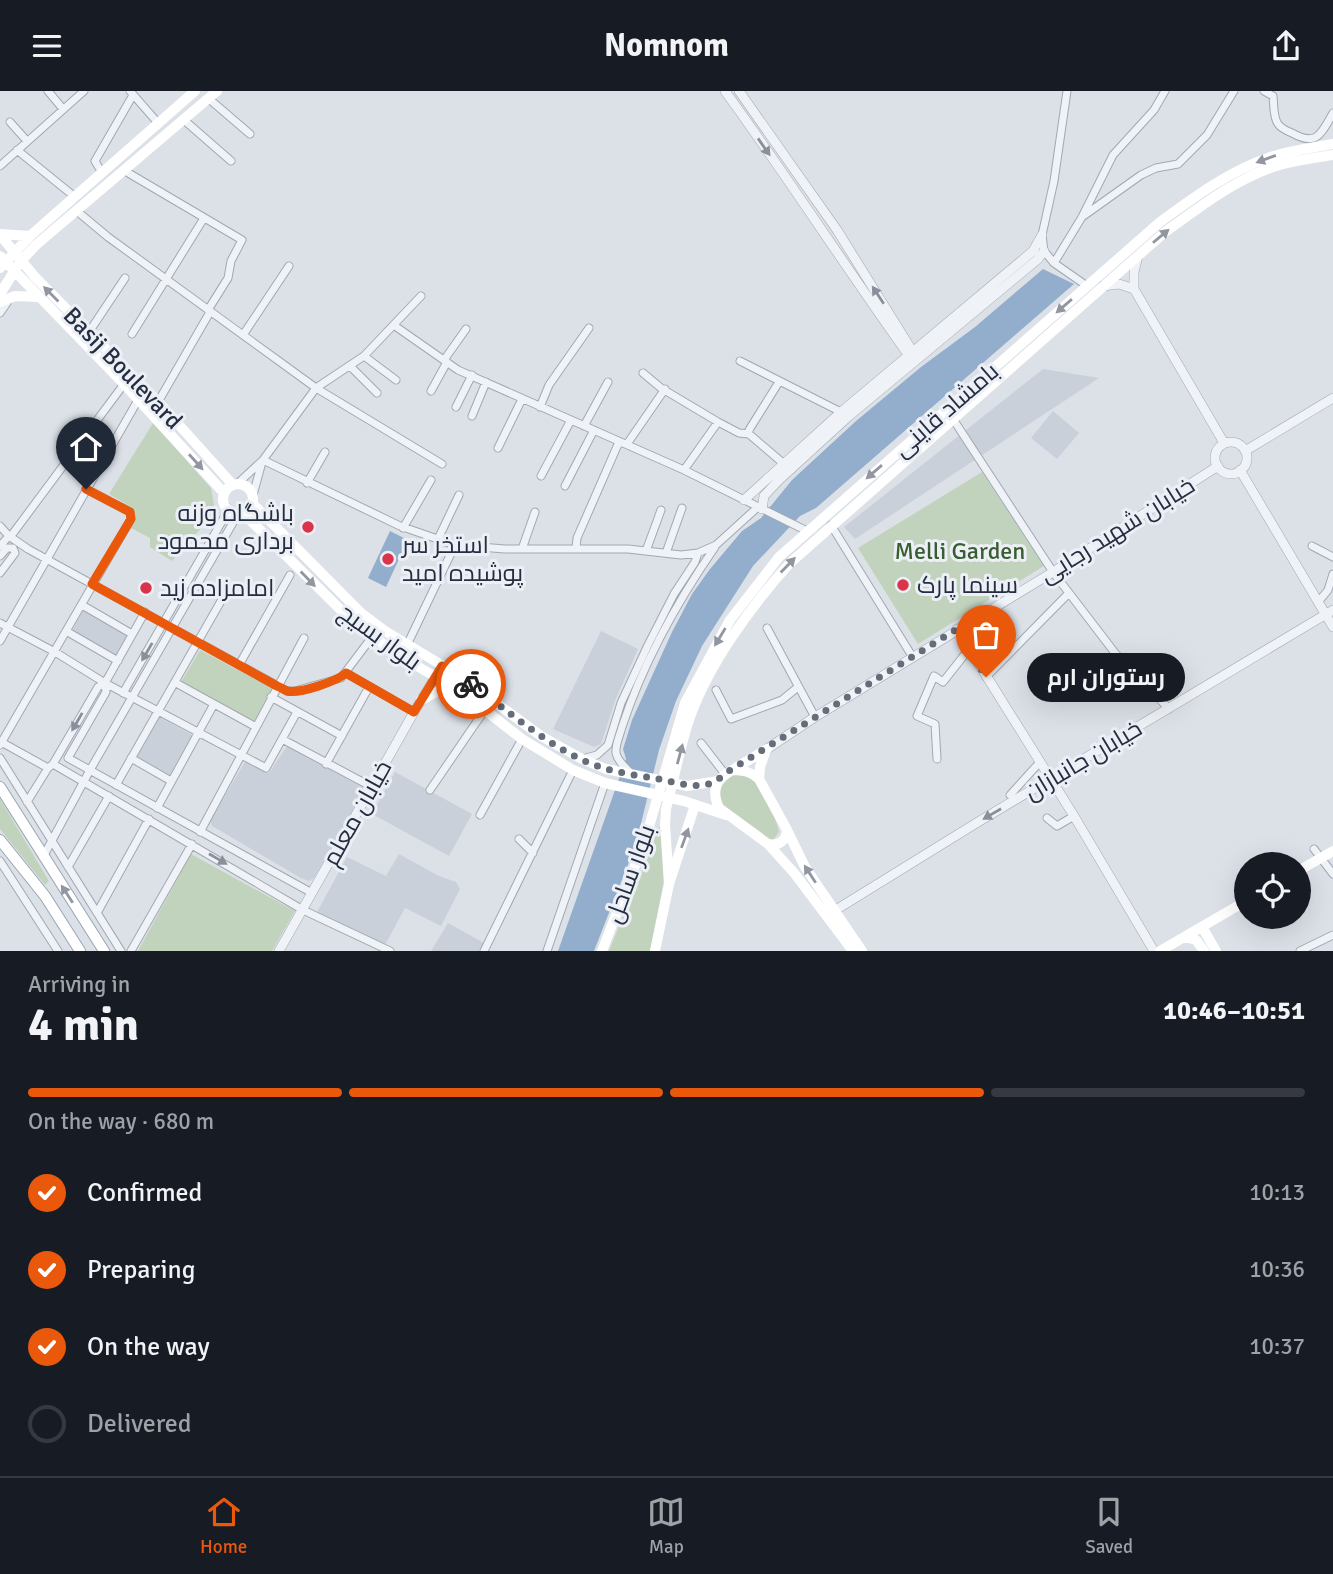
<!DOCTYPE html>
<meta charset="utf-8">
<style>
:root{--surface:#171b24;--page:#242831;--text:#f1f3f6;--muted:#9ea1a6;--line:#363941;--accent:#ea580c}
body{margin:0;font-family:Signika,Cairo,sans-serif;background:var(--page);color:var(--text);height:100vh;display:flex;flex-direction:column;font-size:26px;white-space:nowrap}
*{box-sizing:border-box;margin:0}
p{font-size:23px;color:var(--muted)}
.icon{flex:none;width:38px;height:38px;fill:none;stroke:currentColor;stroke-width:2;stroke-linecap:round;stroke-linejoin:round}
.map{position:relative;height:860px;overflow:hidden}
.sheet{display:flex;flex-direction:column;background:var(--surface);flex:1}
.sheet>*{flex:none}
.controls{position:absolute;left:1234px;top:761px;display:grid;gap:14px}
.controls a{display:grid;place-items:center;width:77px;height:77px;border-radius:50%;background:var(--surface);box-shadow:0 7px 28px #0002;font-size:35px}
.pin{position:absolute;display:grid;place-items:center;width:60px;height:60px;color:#fff;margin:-72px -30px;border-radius:50% 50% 50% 0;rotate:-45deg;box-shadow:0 0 7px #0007}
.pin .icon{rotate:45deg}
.courier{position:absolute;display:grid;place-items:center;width:70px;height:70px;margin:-35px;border:5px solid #ea580c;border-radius:50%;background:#fff;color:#222;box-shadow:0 2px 9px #0007}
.bubble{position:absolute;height:49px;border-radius:24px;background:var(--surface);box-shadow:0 7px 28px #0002;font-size:23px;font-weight:700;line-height:49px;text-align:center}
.headline em{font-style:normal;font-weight:700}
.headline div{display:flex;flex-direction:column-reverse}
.headline{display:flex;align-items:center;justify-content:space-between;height:119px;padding:0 28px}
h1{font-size:46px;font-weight:700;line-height:52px}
.bar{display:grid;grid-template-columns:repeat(4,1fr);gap:10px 7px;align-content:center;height:84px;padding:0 28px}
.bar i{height:9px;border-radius:5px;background:var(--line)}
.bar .selected{background:var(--accent)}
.bar p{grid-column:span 4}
ol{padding:0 28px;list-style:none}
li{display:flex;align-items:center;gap:21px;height:77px}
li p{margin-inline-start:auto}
li .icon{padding:7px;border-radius:50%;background:var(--accent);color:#fff;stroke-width:4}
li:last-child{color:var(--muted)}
li i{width:38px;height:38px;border:4px solid var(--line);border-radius:50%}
header{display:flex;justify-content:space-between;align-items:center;height:91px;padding:0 28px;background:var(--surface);font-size:32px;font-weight:700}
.menu{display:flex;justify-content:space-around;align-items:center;height:98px;border-top:2px solid var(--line);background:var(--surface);font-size:19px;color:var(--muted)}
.menu a{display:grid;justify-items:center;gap:4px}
.menu .selected{color:var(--accent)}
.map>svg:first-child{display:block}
.built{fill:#cad0da}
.green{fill:#c2d3bd}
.water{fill:#93aecc}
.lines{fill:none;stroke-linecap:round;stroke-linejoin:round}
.minor-casing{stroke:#a1a8b2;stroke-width:9}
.tertiary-casing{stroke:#a1a8b2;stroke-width:10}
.primary-casing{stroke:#9aa5b5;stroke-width:12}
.minor{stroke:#eff2f6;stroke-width:7}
.tertiary{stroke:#eff2f6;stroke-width:9}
.secondary{stroke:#fff;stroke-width:10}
.primary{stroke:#fff;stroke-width:10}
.oneway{fill:#8a909b}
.oneway2{fill:#9296a0}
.done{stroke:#656d7b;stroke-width:7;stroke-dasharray:0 12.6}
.route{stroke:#ea580c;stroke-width:9}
.poi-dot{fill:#da344b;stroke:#ecf0f6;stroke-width:2.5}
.labels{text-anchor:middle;stroke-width:6;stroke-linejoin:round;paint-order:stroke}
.street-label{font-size:24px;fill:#252e40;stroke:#ecf0f6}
.poi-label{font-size:24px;fill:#252e40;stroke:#ecf0f6;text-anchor:start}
.park-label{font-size:24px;fill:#385d31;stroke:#ecf0f6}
</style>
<header><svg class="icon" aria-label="menu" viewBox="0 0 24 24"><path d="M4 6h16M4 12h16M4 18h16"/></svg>Nomnom<svg class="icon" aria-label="share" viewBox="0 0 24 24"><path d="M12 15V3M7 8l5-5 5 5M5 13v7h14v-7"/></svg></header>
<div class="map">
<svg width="1333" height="860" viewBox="0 0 1333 860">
<rect width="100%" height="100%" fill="#dce1e8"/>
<!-- built -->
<path class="built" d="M1043,278L1099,287L855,448L844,436Z
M1053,320L1079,342L1057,368L1031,347Z
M84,518L128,544L116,565L72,540Z
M601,540L638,558L615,610L601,653L594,656L553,638Z
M159,626L192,644L170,684L137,666Z
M287,655L365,698L314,787L309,790L301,787L212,735L210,730L246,669L269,682Z
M395,681L472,723L449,765L372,723Z
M399,763L439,785L456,791L460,798L441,835L405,817L385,854L317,821L347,766L386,785Z
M448,832L484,852L479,860H431Z"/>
<!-- green -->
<path class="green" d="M153,332L211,397L214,414L212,425L172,470L150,456V447L131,437L136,429L134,418L109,403Z
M982,381L1044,475L918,553L858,457Z
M200,559L274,598L256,633L181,591Z
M735,683H747C765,699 773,718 779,741L773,749L762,745L722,716L718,697L725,688Z
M0,708L49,790L45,794L0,738Z
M659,736L661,737L664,789L650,860H609Z
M191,763L295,820L272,860H138Z"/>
<!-- water -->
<path class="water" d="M1043,178L1074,193L816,417L800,425L753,475L702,555L676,610L659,659L636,753L594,860H558L626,668L623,658L632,629L672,541L692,503L710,478L742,440L761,427L792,389L856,330L921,276L975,236Z
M390,440L408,449L386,496L368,487Z"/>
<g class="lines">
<!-- minor casing -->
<g class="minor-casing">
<path id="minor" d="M48,0L63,18
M130,0L158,32
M1067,0L1054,90L1042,144L1044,160L1054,172L1087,195
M1264,0L1273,5C1274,14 1273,26 1278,33C1281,37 1287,40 1292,42C1317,56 1321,43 1333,22
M208,7L250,43
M184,29L231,70
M10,31L27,50
M17,59L75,106
M0,75L84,0
M125,80L242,149L231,170L228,187L208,219
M102,82L95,70L133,4
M78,121L108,146L316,297L442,373
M1082,126L1141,84L1156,77L1178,73L1207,44L1234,0
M1054,172L1082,126L1113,64L1154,19L1165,0
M0,222L7,212
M395,235L458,279L684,379L807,440
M89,241L125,187
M132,243L204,127
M243,244L289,175
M364,265L396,289
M444,269L466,238
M740,270L841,321
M350,275L377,302
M643,282L661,297L718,331L739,342L749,343L784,373
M431,300L447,271
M158,311L210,221
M456,316L472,284
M540,316L549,294L589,237
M472,325L486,291
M953,328L1053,481L1115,562L1169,618
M584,335L608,291
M749,343V339L779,291
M627,353L665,298
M498,357L522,308
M263,369L400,435L455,454L505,458H628L681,464L698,462L716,454L758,416
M684,379L718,331
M541,385L571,329
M307,392L325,361
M237,393L263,369L316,297L364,265L421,205
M565,395L594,339
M253,404L262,371
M831,434L912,565
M0,435L9,445L28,458L287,600H295L341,587L372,546
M403,437L431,389
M11,445L124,293
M438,448L459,404
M0,455L9,445
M1312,455L1333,466
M522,458L535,421
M576,458L577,447L619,351
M646,460L661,419
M666,462L682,417
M0,465L7,457H13L15,462L0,482
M1319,510L1328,499L1333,483
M82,514L132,543
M0,532L55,561L105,592L266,677L297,621
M767,537L815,626
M66,540L118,570
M0,550L138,309
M407,554L455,454
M239,574L290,484
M346,582L414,621
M986,586L1069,502
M105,592L106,601L68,667L312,802
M176,592L256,636
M716,599L731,628L782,609L798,596
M123,602L225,425L226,415
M271,606L342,645
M282,648L372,696
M3,652L48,677
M701,652L725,683
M0,654L131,428L130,421L86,398
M0,667L121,860
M131,667L171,690
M582,668L597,664L608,654L621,612L648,554L674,503L695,471L698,462
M937,668L935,633L917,625L934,585L943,591L969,558
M53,673L303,819L390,860
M326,673L369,596
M632,683C626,677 618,671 616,662C615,654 620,644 622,636C643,572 677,511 715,456
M116,694L225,503
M430,699L484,620
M1010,704L1040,671
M27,711L48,677L53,673L98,596L105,592L145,521
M157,717L214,613
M480,724L522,648
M1047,727L1057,735L1074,725
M200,741L304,547
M519,748L533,762
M1314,758L1333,783
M43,766L90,679L238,423
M0,770L58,860
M68,776L109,705
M97,822L149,728
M131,860L192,753
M484,860L573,679
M547,860L605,692
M1300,860L1333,844"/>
</g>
<!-- tertiary casing -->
<g class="tertiary-casing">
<path id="tertiary" d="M725,0C789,88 848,180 912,269
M739,0L837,139L916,266
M1138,165L1134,181V198L1224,352
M1103,195L1119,193L1134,198
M1215 367a16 16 0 1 1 32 0a16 16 0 1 1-32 0Z
M1245,360L1333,307
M1240,379L1333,536
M744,409L841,321L1033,160L1042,144
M762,418L764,405L779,389L849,325L1038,168L1044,160
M957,538L1074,725L1154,860
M767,658L815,626L1053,481L1218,375
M834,820L978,731L1333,519
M279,860L414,621L442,575"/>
</g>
<!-- primary casing -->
<g class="primary-casing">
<path id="primary" d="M0,696L104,860
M0,749L45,805L80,860"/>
</g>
<!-- minor -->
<use href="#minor" class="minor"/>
<!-- tertiary -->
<use href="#tertiary" class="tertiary"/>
<!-- secondary -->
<path class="secondary" d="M0,143L30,145
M0,144L35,186L162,315L233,394
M0,165L124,293L224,402
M0,177L30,145L195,0
M0,203L20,171L36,154L217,0
M0,211L15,205L38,206
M223 408a15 15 0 1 1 30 0a15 15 0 1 1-30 0Z
M253,413L361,522L385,540L458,584L541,645L582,668L606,678L687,695L718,690
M243,422L353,531L403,567L462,601L522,648L573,679L605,692L684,710L726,724
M421,609L436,601H456
M734,678L767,658
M733,679C744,679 751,681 759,688L787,739C786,750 779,755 768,753L719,717C711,700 716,687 733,679Z
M759,688L760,676L766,659
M787,739L805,776L862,860
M768,753L795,783L853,860
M1298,780L1333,760
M669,793L665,734L666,718C673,691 679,662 687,635C705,578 750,516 790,472L1165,141C1199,117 1234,89 1273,76C1293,69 1313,67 1333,64
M1202,836L1216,860
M1184,846L1196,849L1204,860
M602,860L646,746L685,612L730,529L779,466L1160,131C1193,107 1229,80 1268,67C1289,59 1312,57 1333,53
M655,860L669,793L695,714
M1160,860L1246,810"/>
<!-- primary -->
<use href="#primary" class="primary"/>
</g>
<!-- one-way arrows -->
<defs><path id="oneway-solid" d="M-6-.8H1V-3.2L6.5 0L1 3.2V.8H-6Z" transform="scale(1.75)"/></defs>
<g class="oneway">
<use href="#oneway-solid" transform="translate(764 56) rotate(55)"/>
<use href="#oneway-solid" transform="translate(878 204) rotate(-123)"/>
<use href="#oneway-solid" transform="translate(147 561) rotate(120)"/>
<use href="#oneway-solid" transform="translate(77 631) rotate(120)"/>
<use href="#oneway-solid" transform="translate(992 723) rotate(150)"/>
<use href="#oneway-solid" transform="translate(218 768) rotate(30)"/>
</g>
<g class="oneway2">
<use href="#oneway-solid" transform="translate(1266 68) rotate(160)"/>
<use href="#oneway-solid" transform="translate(1161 145) rotate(-40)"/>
<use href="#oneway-solid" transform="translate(51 203) rotate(-135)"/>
<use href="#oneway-solid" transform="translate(1064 215) rotate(139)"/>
<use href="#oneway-solid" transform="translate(196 371) rotate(48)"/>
<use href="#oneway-solid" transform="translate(874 381) rotate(139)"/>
<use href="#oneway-solid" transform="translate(788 474) rotate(-46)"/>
<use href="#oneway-solid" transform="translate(308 488) rotate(46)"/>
<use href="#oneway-solid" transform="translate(720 546) rotate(121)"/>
<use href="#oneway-solid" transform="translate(680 663) rotate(-75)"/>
<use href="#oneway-solid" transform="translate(685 747) rotate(-70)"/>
<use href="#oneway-solid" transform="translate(810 783) rotate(-123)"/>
<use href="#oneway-solid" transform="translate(67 803) rotate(-123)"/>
</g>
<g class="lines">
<!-- done -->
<path class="done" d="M471,593C511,622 559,665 607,678C624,683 642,685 659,688C682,693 707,702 724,683L957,538L986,586"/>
<!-- route -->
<path class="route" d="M86,398L130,421L131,428L92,493L277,595C278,595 287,600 287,600C300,603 337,590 346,582L414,621L442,575L471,593"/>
</g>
<!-- markers -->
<g class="poi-dot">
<circle cx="308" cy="436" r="7"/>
<circle cx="388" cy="468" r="7"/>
<circle cx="903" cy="494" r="7"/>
<circle cx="146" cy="497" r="7"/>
</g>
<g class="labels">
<!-- street labels -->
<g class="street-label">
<text transform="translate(123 277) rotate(46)" y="8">Basij Boulevard</text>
<text transform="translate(946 319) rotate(-41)" y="8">بامشاد قاینی</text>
<text transform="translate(1117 439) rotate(-32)" y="8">خیابان شهید رجایی</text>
<text transform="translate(380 546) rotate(36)" y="8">بلوار بسیج</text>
<text transform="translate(1083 669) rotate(-31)" y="8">خیابان جانبازان</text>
<text transform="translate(357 722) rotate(-61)" y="8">خیابان معلم</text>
<text transform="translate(630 783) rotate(-70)" y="8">بلوار ساحل</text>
</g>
<!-- poi labels -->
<g class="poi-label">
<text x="294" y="430" text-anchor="end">باشگاه وزنه<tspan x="294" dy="28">برداری محمود</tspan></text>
<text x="402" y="462">استخر سر<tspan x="402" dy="28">پوشیده امید</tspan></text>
<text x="917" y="502">سینما پارک</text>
<text x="160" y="505">امامزاده زید</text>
</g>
<!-- park labels -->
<g class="park-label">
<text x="960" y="468">Melli Garden</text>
</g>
</g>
</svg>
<div class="controls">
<a><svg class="icon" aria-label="locate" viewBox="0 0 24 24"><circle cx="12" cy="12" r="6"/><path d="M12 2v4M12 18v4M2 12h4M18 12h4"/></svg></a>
</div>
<div class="pin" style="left:986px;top:586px;background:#ea580c"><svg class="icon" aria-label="bag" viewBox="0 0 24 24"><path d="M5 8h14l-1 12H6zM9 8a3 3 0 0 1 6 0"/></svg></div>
<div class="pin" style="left:86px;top:398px;background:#1f2937"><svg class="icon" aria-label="home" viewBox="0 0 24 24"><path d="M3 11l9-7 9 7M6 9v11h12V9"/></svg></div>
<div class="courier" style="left:471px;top:593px"><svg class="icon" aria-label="bike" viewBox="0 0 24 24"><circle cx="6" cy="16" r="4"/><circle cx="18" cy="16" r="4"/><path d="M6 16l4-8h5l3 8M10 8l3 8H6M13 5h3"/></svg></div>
<div class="bubble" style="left:1027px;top:562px;width:158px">رستوران ارم</div>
</div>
<section class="sheet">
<div class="headline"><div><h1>4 min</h1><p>Arriving in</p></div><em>10:46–10:51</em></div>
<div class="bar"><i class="selected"></i><i class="selected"></i><i class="selected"></i><i></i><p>On the way · 680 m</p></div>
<ol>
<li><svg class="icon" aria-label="check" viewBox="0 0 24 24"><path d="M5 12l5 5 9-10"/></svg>Confirmed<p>10:13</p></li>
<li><svg class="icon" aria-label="check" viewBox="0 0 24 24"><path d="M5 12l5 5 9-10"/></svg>Preparing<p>10:36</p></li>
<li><svg class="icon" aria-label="check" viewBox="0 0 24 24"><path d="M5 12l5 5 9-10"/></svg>On the way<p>10:37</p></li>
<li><i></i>Delivered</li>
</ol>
</section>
<nav class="menu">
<a class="selected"><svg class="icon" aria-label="home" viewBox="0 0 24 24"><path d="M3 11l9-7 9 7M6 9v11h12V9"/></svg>Home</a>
<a><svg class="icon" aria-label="map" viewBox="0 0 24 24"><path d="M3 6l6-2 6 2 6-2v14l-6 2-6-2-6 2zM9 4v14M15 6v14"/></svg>Map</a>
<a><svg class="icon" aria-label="saved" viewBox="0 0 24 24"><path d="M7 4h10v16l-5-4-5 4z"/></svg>Saved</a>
</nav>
